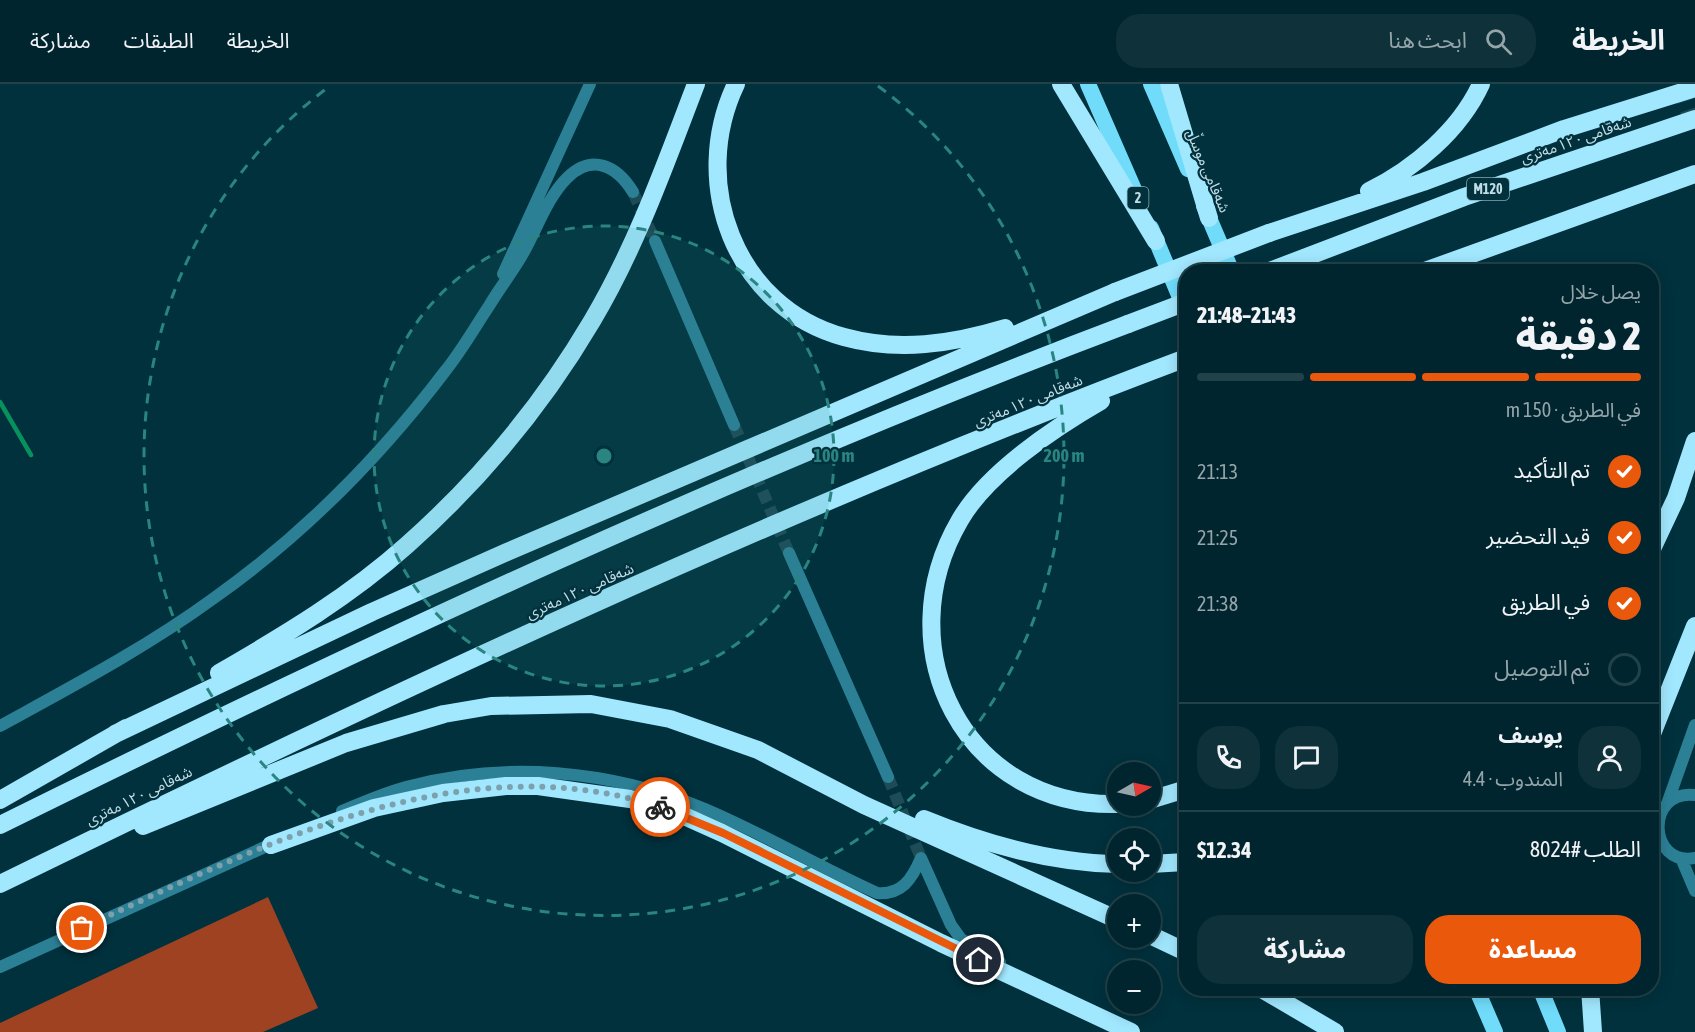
<!DOCTYPE html>
<html lang="ar">
<meta charset="utf-8">
<style>
:root{--surface:#00252e;--page:#0e313a;--text:#f1f3f6;--muted:#95a5aa;--line:#22424a;--accent:#ea580c}
body{margin:0;font-family:"Asap Condensed","Noto Sans Arabic",sans-serif;background:var(--page);color:var(--text);direction:rtl;height:100vh;display:flex;flex-direction:column;font-size:22px;white-space:nowrap}
*{box-sizing:border-box;margin:0}
p{font-size:20px;color:var(--muted)}
.icon{flex:none;width:33px;height:33px;fill:none;stroke:currentColor;stroke-width:2;stroke-linecap:round;stroke-linejoin:round}
.map{position:relative;flex:1;overflow:hidden;direction:ltr}
.details{position:absolute;left:1179px;top:180px;width:480px;height:732px;display:flex;flex-direction:column;background:var(--surface);border-radius:24px;box-shadow:0 3px 15px #0003,0 0 0 2px var(--line);direction:rtl}
.details>*{flex:none}
.needle{width:39px;rotate:81deg}
.tools{position:absolute;left:1107px;top:678px;display:grid;gap:12px}
.tools a{display:grid;place-items:center;width:54px;height:54px;border-radius:50%;background:var(--surface);box-shadow:0 3px 15px #0003,0 0 0 2px var(--line);font-size:30px}
.pin{position:absolute;display:grid;place-items:center;width:51px;height:51px;color:#fff;margin:-26px;border:3px solid #fff;border-radius:50%;box-shadow:0 2px 6px #0007}
.courier{position:absolute;display:grid;place-items:center;width:60px;height:60px;margin:-30px;border:4px solid #ea580c;border-radius:50%;background:#fff;color:#222;box-shadow:0 2px 8px #0007}
.summary em{font-style:normal;font-weight:800}
.summary div{display:flex;flex-direction:column-reverse}
.summary{display:flex;align-items:center;justify-content:space-between;height:102px;padding:0 18px}
h1{font-size:39px;font-weight:800;line-height:45px}
.bar{display:grid;grid-template-columns:repeat(4,1fr);gap:9px 6px;align-content:center;height:72px;padding:0 18px}
.bar i{height:8px;border-radius:4px;background:var(--line)}
.bar .on{background:var(--accent)}
.bar p{grid-column:span 4}
.line{display:flex;align-items:center;gap:15px;padding:0 18px;border-top:2px solid var(--line)}
.line div{flex:1}
.round{display:grid;place-items:center;flex:none;width:63px;height:63px;border-radius:24px;background:var(--page)}
ol{padding:0 18px;list-style:none}
li{display:flex;align-items:center;gap:18px;height:66px}
li p{margin-inline-start:auto}
li .icon{padding:6px;border-radius:50%;background:var(--accent);color:#fff;stroke-width:4}
li:last-child{color:var(--muted)}
li i{width:33px;height:33px;border:3px solid var(--line);border-radius:50%}
.action{display:flex;gap:12px;margin-top:auto;padding:12px 18px}
.action a{flex:1;height:69px;border-radius:24px;background:var(--accent);color:#fff;font-size:24px;font-weight:800;line-height:69px;text-align:center}
.action a+a{background:var(--page);color:var(--text)}
header{display:flex;align-items:center;gap:36px;box-sizing:border-box;height:84px;padding:0 30px;background:var(--surface);border-bottom:2px solid var(--line)}
header strong{font-size:28px}
nav{display:flex;gap:33px;margin-inline-start:auto;font-size:21px}
.search{width:420px;height:54px;background:var(--page);display:flex;align-items:center;gap:15px;box-sizing:border-box;padding:0 21px;border-radius:24px;color:var(--muted);font-size:22px}
.map>svg:first-child{display:block}
.forest{fill:#9e4221}
.lines{fill:none;stroke-linecap:round;stroke-linejoin:round}
.stream{stroke:#07915d;stroke-width:4.5}
.tertiary-tunnel{stroke:#1d4b56;stroke-width:12;stroke-dasharray:12 6;stroke-linecap:butt}
.motorway-tunnel{stroke:#1d4b56;stroke-width:18;stroke-dasharray:18 9;stroke-linecap:butt}
.tertiary{stroke:#2c8096;stroke-width:12}
.trunk{stroke:#70dcfa;stroke-width:16}
.motorway{stroke:#a1e7fe;stroke-width:18}
.motorway-bridge{stroke:#a1e7fe;stroke-width:18}
.done{stroke:#7da1ac;stroke-width:6;stroke-dasharray:0 10.8}
.route{stroke:#ea580c;stroke-width:8}
.ring{fill:none;stroke:#2a8580;stroke-width:3;stroke-dasharray:10 8}
.labels{text-anchor:middle;stroke-width:4.5;stroke-linejoin:round;paint-order:stroke}
.shield{fill:#00313d;stroke:#86a9b4;stroke-width:1.5}
.shield-label{font-size:14px;font-weight:bold;fill:#c0dde7}
.street-label{font-size:15px;fill:#c0dde7;stroke:#00313d}
.centre{fill:#2a8580;stroke:#00313d;stroke-width:3}
.ring-label{font-size:18px;text-anchor:middle;font-weight:bold;fill:#2a8580;stroke:#00313d;stroke-width:4.5;stroke-linejoin:round;paint-order:stroke}
</style>
<header>
<strong>الخريطة</strong>
<div class="search"><svg class="icon" aria-label="search" viewBox="0 0 24 24"><circle cx="10" cy="10" r="6"/><path d="M15 15l6 6"/></svg>ابحث هنا</div>
<nav><a>الخريطة</a><a>الطبقات</a><a>مشاركة</a></nav>
</header>
<div class="map">
<svg width="1695" height="948" viewBox="0 0 1695 948">
<rect width="100%" height="100%" fill="#00313d"/>
<!-- forest -->
<path class="forest" d="M268,813L318,924L263,948H0V939Z"/>
<g class="lines">
<!-- stream -->
<path class="stream" d="M0,318L31,371"/>
<!-- tertiary-tunnel -->
<path class="tertiary-tunnel" d="M633,108L655,157
M734,341L789,469
M888,693L921,774"/>
<!-- motorway-tunnel -->
<path class="motorway-tunnel" d="M1680,0L1695,44"/>
<!-- tertiary -->
<path class="tertiary" d="M655,157L734,341
M503,190L590,0
M789,469L888,693
M0,642C73,602 147,563 214,514C303,451 380,373 446,286C462,266 475,243 489,222C499,205 511,190 521,173C536,148 546,115 567,94C592,69 617,82 633,108
M1695,711C1645,705 1648,783 1695,774
M1667,720L1695,641
M342,727C363,718 384,709 406,703C504,676 612,686 705,725C764,750 819,783 877,809C902,811 912,795 921,774
M921,774L951,841L961,855L1000,878
M1681,774L1695,807
M0,883L278,757"/>
<!-- trunk -->
<path class="trunk" d="M1088,0L1139,117
M1151,0L1188,85
M1204,122L1232,188
M1151,144L1186,228
M1476,904L1495,948
M1540,904L1558,948"/>
<!-- motorway -->
<path class="motorway" d="M736,0C689,98 734,223 844,253C898,268 952,260 1005,244
M1061,0L1156,157
M1169,0L1209,134
M1369,107C1414,85 1460,46 1481,0
M1269,149L1423,98L1564,45L1695,4
M1267,188L1464,113L1695,35
M1422,188L1695,90
M1101,317C1054,344 987,389 960,436C885,564 964,724 1118,720
M1652,465L1676,414L1695,357
M219,589C285,551 350,512 407,461C479,397 543,320 592,237C636,163 665,81 696,0
M115,650L372,528L507,468L1115,208
M1652,650L1695,542
M0,716L126,644
M1150,716L1186,705
M924,735C985,760 1051,779 1118,780
M0,741C368,559 743,385 1128,240
M143,742L346,659L444,630L491,622L591,620L670,635L758,666L864,721L1118,836
M271,761L374,724L443,709L506,702H538L630,715L682,731L722,749L941,859L1131,948
M1150,780L1186,778
M0,800C389,610 781,426 1186,274
M1150,851L1186,868
M1260,904L1335,948
M1590,904L1593,948"/>
<!-- motorway-bridge -->
<path class="motorway-bridge" d="M1115,208L1269,149
M1128,240L1186,218"/>
</g>
<g class="lines">
<!-- done -->
<path class="done" d="M82,844C261,762 460,658 660,723"/>
<!-- route -->
<path class="route" d="M660,723L723,749L979,876"/>
</g>
<!-- distance rings -->
<circle cx="604" cy="372" r="230" fill="#2a8580" fill-opacity=".12"/>
<g class="ring">
<circle cx="604" cy="372" r="230"/>
<path d="M878 2A460 460 0 1 1 330 2"/>
</g>
<g class="labels">
<!-- shield labels -->
<g class="shield">
<rect x="1467" y="94" width="42" height="22" rx="4.5"/>
<rect x="1127.5" y="103" width="21" height="22" rx="4.5"/>
</g>
<g class="shield-label">
<text x="1488" y="110">M120</text>
<text x="1138" y="119">2</text>
</g>
<!-- street labels -->
<g class="street-label">
<text transform="translate(1576 56) rotate(-19)" y="5">شەقامی ١٢٠ مەتری</text>
<text transform="translate(1208 87) rotate(67)" y="5">شەقامی موسڵ</text>
<text transform="translate(1028 317) rotate(-22)" y="5">شەقامی ١٢٠ مەتری</text>
<text transform="translate(580 507) rotate(-24)" y="5">شەقامی ١٢٠ مەتری</text>
<text transform="translate(139 712) rotate(-26)" y="5">شەقامی ١٢٠ مەتری</text>
</g>
</g>
<circle cx="604" cy="372" r="9" class="centre"/>
<g class="ring-label">
<text x="834" y="378">100 m</text>
<text x="1064" y="378">200 m</text>
</g>
</svg>
<div class="tools">
<a><svg class="needle" viewBox="-14 -14 28 28"><path d="M0-13l5 13h-10z" fill="#e53935"/><path d="M0 13l5-13h-10z" fill="#95a5aa"/></svg></a>
<a><svg class="icon" aria-label="locate" viewBox="0 0 24 24"><circle cx="12" cy="12" r="6"/><path d="M12 2v4M12 18v4M2 12h4M18 12h4"/></svg></a>
<a>+</a>
<a>−</a>
</div>
<div class="pin" style="left:82px;top:844px;background:#ea580c"><svg class="icon" aria-label="bag" viewBox="0 0 24 24"><path d="M5 8h14l-1 12H6zM9 8a3 3 0 0 1 6 0"/></svg></div>
<div class="pin" style="left:979px;top:876px;background:#1f2937"><svg class="icon" aria-label="home" viewBox="0 0 24 24"><path d="M3 11l9-7 9 7M6 9v11h12V9"/></svg></div>
<div class="courier" style="left:660px;top:723px"><svg class="icon" aria-label="bike" viewBox="0 0 24 24"><circle cx="6" cy="16" r="4"/><circle cx="18" cy="16" r="4"/><path d="M6 16l4-8h5l3 8M10 8l3 8H6M13 5h3"/></svg></div>
<section class="details">
<div class="summary"><div><h1>2 دقيقة</h1><p>يصل خلال</p></div><em>21:43–21:48</em></div>
<div class="bar"><i class="on"></i><i class="on"></i><i class="on"></i><i></i><p>في الطريق · 150 m</p></div>
<ol>
<li><svg class="icon" aria-label="check" viewBox="0 0 24 24"><path d="M5 12l5 5 9-10"/></svg>تم التأكيد<p>21:13</p></li>
<li><svg class="icon" aria-label="check" viewBox="0 0 24 24"><path d="M5 12l5 5 9-10"/></svg>قيد التحضير<p>21:25</p></li>
<li><svg class="icon" aria-label="check" viewBox="0 0 24 24"><path d="M5 12l5 5 9-10"/></svg>في الطريق<p>21:38</p></li>
<li><i></i>تم التوصيل</li>
</ol>
<div class="line" style="height:108px"><a class="round"><svg class="icon" aria-label="person" viewBox="0 0 24 24"><circle cx="12" cy="8" r="4"/><path d="M4 21q1-7 8-7t8 7"/></svg></a><div><b>يوسف</b><p>المندوب · 4.4</p></div><a class="round"><svg class="icon" aria-label="chat" viewBox="0 0 24 24"><path d="M4 5h16v11H9l-5 4z"/></svg></a><a class="round"><svg class="icon" aria-label="phone" viewBox="0 0 24 24"><path d="M5 4h4l2 5-3 2q2 4 5 5l2-3 5 2v4C11 20 4 13 5 4z"/></svg></a></div>
<div class="line" style="height:78px"><div>الطلب #8024</div><b>$12.34</b></div>
<div class="action"><a>مساعدة</a><a>مشاركة</a></div>
</section>
</div>
